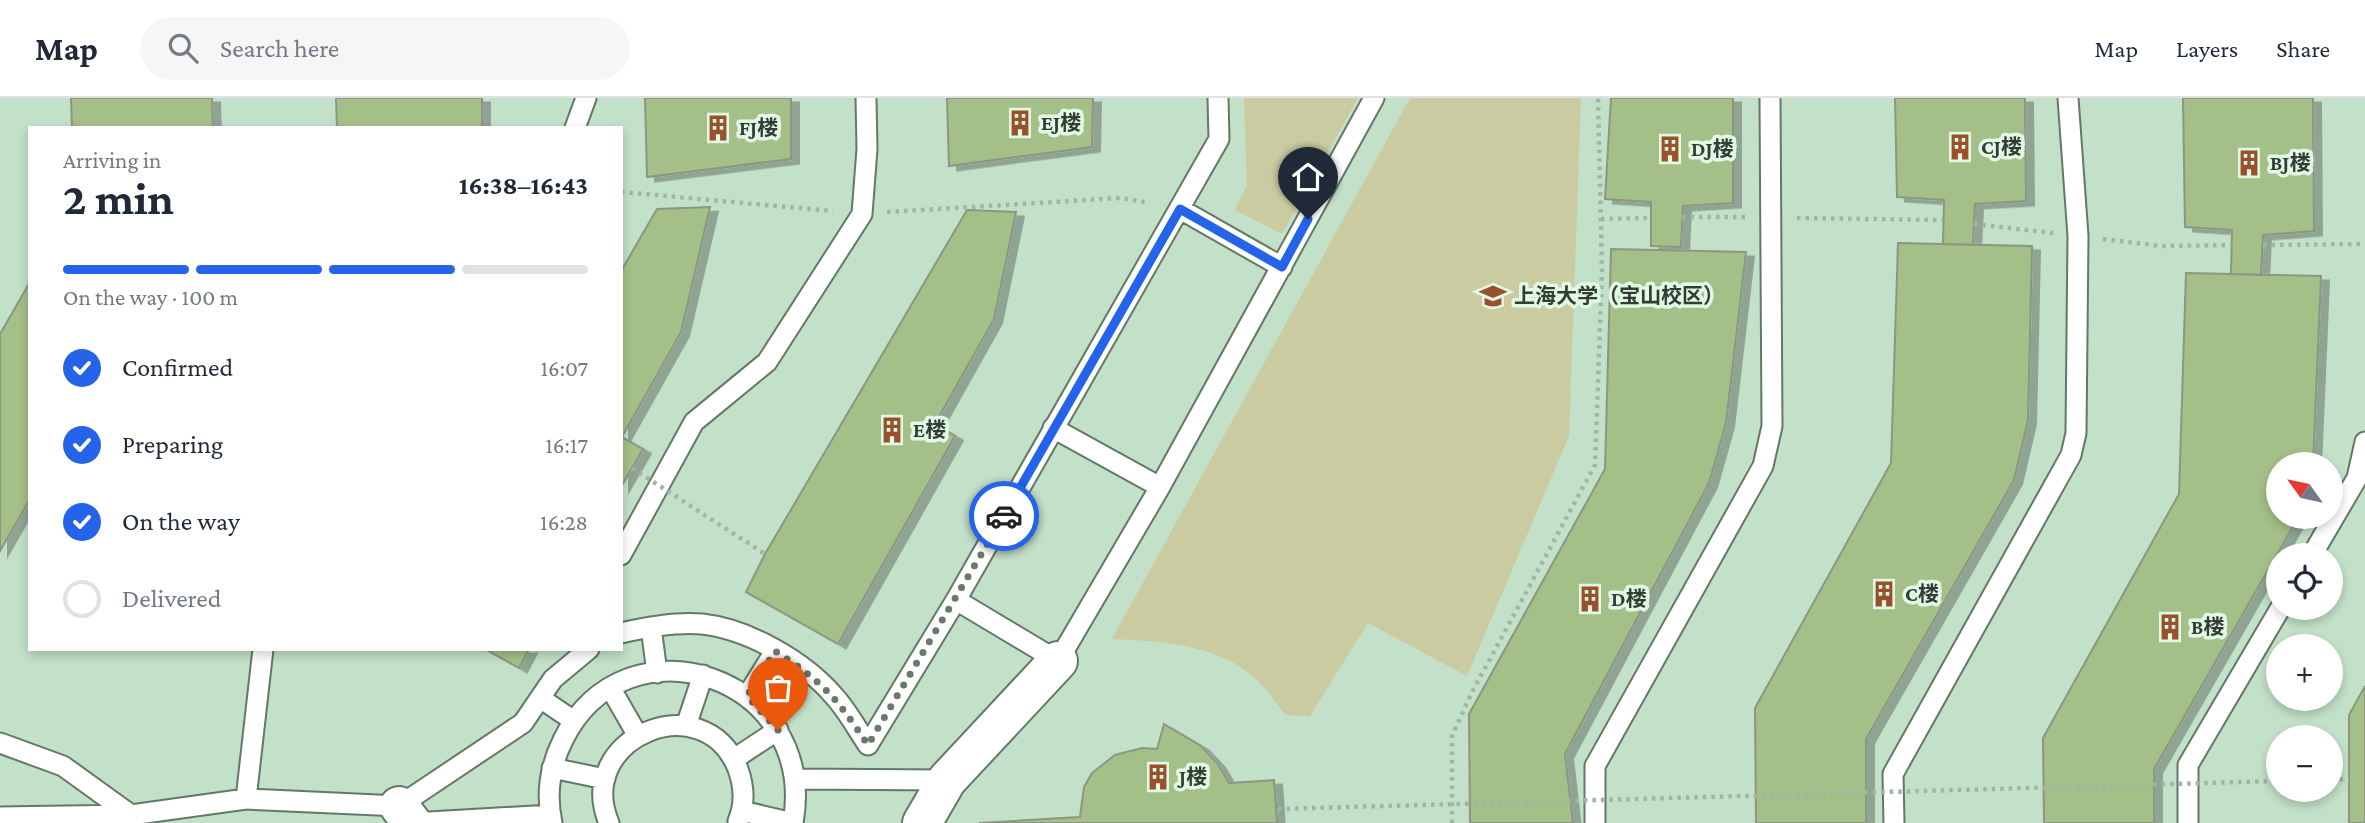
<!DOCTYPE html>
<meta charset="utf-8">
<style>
:root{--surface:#fff;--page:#f6f6f7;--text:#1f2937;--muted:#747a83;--line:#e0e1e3;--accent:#2563eb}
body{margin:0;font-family:"Crimson Pro","Noto Sans SC",serif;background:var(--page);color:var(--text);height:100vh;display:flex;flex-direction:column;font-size:26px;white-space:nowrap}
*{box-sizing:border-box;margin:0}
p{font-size:23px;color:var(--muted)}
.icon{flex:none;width:38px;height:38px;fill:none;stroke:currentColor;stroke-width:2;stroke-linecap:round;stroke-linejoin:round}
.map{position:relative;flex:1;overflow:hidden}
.sheet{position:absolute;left:28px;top:28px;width:595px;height:525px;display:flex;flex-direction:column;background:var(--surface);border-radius:0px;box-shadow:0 4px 10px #0003}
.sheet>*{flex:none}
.needle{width:46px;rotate:303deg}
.fabs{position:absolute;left:2266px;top:354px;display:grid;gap:14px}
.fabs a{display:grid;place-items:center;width:77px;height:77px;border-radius:50%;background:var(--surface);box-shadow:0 4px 10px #0003;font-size:35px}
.pin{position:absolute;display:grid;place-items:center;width:60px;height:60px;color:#fff;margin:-72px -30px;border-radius:50% 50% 50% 0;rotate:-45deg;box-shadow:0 0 7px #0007}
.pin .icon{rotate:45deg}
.courier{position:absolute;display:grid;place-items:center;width:70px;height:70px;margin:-35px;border:5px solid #2563eb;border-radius:50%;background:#fff;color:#222;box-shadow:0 2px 9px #0007}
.overview em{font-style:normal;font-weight:700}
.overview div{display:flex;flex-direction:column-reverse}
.overview{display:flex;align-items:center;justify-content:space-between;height:119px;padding:0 35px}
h1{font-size:46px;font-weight:700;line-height:52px}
.bar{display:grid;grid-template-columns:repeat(4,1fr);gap:10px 7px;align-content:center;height:84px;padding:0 35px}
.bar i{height:9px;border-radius:5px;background:var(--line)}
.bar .selected{background:var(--accent)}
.bar p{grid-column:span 4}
ol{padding:0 35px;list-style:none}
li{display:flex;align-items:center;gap:21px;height:77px}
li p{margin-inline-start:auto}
li .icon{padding:7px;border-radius:50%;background:var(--accent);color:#fff;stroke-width:4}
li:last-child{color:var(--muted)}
li i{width:38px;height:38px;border:4px solid var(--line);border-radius:50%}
header{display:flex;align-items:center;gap:42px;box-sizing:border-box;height:98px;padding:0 35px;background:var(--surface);border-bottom:2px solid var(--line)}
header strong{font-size:33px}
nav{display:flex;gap:38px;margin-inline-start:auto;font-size:24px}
.search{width:490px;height:63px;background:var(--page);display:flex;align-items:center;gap:18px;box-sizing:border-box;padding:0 24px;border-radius:38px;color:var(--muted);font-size:26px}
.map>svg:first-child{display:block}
.built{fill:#c3e0c8;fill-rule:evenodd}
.green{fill:#cacba0}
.building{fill:#a5bf89;stroke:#8b9780;stroke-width:2;filter:url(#shadow)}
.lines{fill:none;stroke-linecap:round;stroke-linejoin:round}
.lane-casing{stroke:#637867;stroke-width:23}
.street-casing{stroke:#637867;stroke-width:42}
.path{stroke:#a1b5a4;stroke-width:4.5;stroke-dasharray:3.5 5;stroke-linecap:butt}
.lane{stroke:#fff;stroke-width:19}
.street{stroke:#fff;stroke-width:38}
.path-bridge{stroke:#a1b5a4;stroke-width:4.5;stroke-dasharray:3.5 5;stroke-linecap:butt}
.done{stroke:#6b796d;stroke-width:7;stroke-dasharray:0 12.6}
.route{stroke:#2563eb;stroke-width:9}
.labels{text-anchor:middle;stroke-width:7;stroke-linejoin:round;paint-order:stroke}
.poi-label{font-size:21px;font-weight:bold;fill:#333c34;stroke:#e0f8e4;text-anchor:start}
</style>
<header>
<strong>Map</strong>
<div class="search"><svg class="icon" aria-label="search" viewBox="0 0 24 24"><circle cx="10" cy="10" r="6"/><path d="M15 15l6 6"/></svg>Search here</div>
<nav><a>Map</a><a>Layers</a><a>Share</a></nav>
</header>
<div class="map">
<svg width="2365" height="725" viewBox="0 0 2365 725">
<defs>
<filter id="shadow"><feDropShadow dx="8" dy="4.5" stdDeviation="0" flood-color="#0004"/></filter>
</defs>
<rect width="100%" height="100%" fill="#d3ebd7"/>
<!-- built -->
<path class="built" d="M0,0H2365V725H0ZM30,30H621V551H30ZM2278,366H2331V418H2278ZM2278,457H2331V509H2278ZM2278,548H2331V600H2278ZM2278,639H2331V691H2278Z"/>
<!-- green -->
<path class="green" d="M1244,0H1358L1282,136L1235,112L1247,87Z
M1410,0H1581L1569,338L1467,578L1368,525L1310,618L1286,617C1276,606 1268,593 1258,583C1221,546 1161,543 1112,541Z"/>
<!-- building -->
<path class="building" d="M71,0H212L213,30H72Z
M336,0H482V30H337Z
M645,0H791V61L647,79Z
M947,0H1093L1092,49L949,68Z
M1611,0H1733V105L1683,108L1681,149L1651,148V104L1605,101Z
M1895,0H2025L2026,103L1975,106L1973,147L1943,146L1944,102L1897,99Z
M2183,0H2313L2314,133L2263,137L2261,177L2231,176L2232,132L2185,129Z
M710,109L681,234L622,339L643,351L621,389V173L657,111Z
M967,112L1016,114L994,221L935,326L955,338L838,546L746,494L765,456Z
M1898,145L2032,148L2028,322L2014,382L1866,641V725H1756L1755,610L1891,365Z
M1611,151L1746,154L1726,325L1709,385L1565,656L1573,725H1470L1469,616L1605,371Z
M2186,175L2321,178L2313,366H2278V418H2299L2154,671V725H2044L2043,640L2179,396Z
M30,184V401L0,453V236Z
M485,551H529L519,570Z
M2365,588V725H2349V617Z
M1164,626L1201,648L1217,665L1229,685L1274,682L1277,725H979L1080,719L1084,689L1092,675L1115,657L1142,650L1157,651Z"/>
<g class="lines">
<!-- lane casing -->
<g class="lane-casing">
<path id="lane" d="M575,30L586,0
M1180,111L1282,169
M1053,330L1160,389
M621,457L694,324L767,264L862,116L867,51L866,0
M2312,457L2357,380L2365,344
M956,502L1058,563L1160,389L1374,0
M651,529L657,575
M621,535C647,529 676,524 702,526C748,531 804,563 834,598C847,612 857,631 868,647L956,502L1219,41L1218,0
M611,591L638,638
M747,598L775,553
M540,600L574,623
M686,628L703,577
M0,645L63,668L131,717
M734,661L778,632
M552,670L605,681
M796,681L947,682
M246,701L263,551
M0,719L131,717L246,701L399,708L523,625L553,581L589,551
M412,725L551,717
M552,725C546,697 550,668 563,642C626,514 819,578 793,725L742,713
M609,725C573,640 704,585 738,671C744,688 745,707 738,723
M1595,725V668L1763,368L1772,328L1770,0
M1894,725L1893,676L2071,357L2076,335L2078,138L2068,0
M2188,725V667L2281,509"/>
</g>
<!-- street casing -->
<g class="street-casing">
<path id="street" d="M399,708L412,725
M922,725L947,682L1058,563"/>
</g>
<!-- path -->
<path class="path" d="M621,94L833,113
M887,114L1121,100L1150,105
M1682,119H1746
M1797,120L1943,122
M1601,121L1651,120
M1974,126L2053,135
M2103,141L2161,148L2231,147
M2263,147L2365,146
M2331,682L2349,681
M1452,725V638L1471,596L1595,367L1602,174L1598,0"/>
<!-- lane -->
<use href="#lane" class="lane"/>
<!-- street -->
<use href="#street" class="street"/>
<!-- path-bridge -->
<path class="path-bridge" d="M632,370L765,456
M1278,711L2278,683"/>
</g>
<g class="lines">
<!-- done -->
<path class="done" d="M778,632L747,598L775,553C824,585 836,599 868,647L1004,418"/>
<!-- route -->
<path class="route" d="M1004,418L1180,111L1282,169L1308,121"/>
</g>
<!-- icons -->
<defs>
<g id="building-bare" transform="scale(2.1)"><path d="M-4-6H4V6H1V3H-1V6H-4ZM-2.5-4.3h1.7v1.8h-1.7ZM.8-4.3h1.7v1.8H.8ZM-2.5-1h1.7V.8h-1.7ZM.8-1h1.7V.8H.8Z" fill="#98512b" stroke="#e0f8e4" stroke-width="2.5" paint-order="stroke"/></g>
<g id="university-bare" transform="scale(2.1)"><path d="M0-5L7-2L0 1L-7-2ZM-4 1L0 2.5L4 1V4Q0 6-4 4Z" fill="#98512b" stroke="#e0f8e4" stroke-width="2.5" paint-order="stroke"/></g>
</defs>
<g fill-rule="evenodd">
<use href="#building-bare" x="1020" y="25"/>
<use href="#building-bare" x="718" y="30"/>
<use href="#building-bare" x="1960" y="49"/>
<use href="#building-bare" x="1670" y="51"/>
<use href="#building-bare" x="2249" y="65"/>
<use href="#university-bare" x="1493" y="198"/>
<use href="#building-bare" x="892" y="332"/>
<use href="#building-bare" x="1884" y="496"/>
<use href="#building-bare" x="1590" y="501"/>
<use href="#building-bare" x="2170" y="529"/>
<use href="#building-bare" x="1158" y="679"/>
</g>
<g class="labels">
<!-- poi labels -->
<g class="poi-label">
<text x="1041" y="32">EJ楼</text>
<text x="739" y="37">FJ楼</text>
<text x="1981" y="56">CJ楼</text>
<text x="1691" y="58">DJ楼</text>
<text x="2270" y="72">BJ楼</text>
<text x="1514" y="205">上海大学（宝山校区）</text>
<text x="913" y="339">E楼</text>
<text x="1905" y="503">C楼</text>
<text x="1611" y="508">D楼</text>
<text x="2191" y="536">B楼</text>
<text x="1179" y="686">J楼</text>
</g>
</g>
</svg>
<div class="fabs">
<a><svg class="needle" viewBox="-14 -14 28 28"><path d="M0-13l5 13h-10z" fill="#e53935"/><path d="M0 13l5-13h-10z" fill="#747a83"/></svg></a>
<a><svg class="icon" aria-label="locate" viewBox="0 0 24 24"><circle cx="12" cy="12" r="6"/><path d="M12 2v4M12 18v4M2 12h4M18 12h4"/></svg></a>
<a>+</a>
<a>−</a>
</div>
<div class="pin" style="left:778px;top:632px;background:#ea580c"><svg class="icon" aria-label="bag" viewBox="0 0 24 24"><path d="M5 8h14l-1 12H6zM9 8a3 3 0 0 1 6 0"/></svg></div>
<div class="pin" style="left:1308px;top:121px;background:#1f2937"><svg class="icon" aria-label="home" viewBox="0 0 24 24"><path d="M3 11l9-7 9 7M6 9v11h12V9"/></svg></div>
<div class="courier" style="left:1004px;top:418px"><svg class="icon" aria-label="car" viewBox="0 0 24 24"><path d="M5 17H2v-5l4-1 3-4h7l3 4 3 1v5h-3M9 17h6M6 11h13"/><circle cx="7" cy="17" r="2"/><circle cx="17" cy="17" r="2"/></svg></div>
<section class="sheet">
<div class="overview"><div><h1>2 min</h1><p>Arriving in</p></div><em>16:38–16:43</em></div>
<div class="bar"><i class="selected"></i><i class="selected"></i><i class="selected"></i><i></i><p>On the way · 100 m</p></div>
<ol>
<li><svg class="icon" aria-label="check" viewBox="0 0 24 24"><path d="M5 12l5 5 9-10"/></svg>Confirmed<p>16:07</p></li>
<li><svg class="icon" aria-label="check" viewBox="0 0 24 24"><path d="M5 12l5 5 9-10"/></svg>Preparing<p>16:17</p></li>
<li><svg class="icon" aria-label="check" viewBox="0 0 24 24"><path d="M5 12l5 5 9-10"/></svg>On the way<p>16:28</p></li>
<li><i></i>Delivered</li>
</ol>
</section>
</div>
